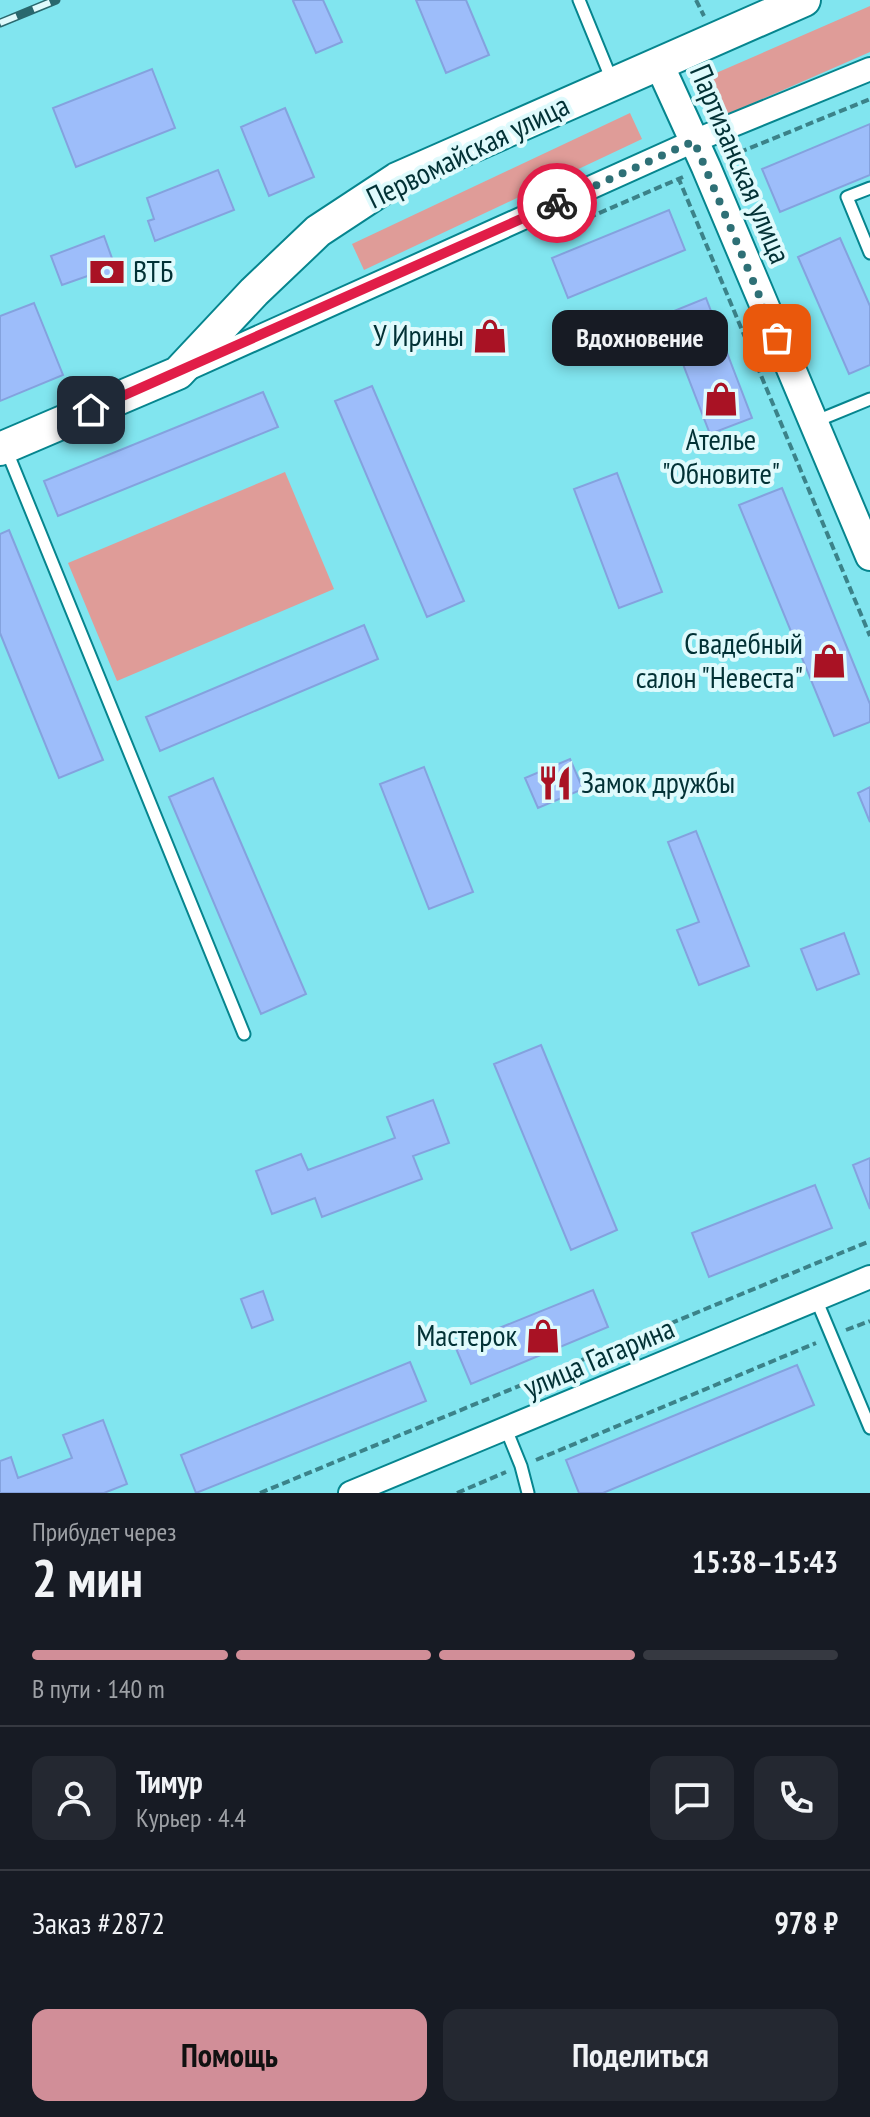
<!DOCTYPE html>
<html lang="ru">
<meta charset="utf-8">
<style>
:root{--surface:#171b24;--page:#242831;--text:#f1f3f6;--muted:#9ea1a6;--line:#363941;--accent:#d18e98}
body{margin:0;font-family:"PT Sans Narrow",sans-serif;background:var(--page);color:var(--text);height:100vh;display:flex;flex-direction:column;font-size:30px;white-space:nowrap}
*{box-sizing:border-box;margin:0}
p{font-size:26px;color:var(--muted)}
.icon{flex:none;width:44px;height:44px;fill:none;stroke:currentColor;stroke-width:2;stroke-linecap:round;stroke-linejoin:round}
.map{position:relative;height:1493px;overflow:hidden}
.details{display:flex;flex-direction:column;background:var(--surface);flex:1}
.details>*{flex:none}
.pin{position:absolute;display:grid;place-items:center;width:68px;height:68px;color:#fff;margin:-34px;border-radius:16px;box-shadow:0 4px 12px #0006}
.courier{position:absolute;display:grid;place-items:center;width:80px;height:80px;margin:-40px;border:6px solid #e11d48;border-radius:50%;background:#fff;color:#222;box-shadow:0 2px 10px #0007}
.bubble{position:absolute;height:56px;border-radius:16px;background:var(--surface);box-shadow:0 4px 12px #0003;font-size:26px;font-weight:800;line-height:56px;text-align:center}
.headline em{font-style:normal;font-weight:800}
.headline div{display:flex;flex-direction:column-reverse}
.headline{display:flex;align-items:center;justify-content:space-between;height:136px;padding:0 32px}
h1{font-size:52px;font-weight:800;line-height:60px}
.bar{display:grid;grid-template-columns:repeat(4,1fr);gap:12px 8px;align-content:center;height:96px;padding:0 32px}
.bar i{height:10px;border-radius:6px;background:var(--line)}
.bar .on{background:var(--accent)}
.bar p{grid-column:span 4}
.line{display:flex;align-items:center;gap:20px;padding:0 32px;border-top:2px solid var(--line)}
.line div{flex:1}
.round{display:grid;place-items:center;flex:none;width:84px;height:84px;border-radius:16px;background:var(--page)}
.button{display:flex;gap:16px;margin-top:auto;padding:16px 32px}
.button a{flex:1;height:92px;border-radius:16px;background:var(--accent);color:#111;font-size:32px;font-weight:800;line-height:92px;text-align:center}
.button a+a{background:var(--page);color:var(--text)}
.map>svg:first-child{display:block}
.green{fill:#df9c98}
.building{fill:#9dbdfa;stroke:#84a2de;stroke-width:2}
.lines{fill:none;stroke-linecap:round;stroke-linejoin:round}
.service-casing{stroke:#06858e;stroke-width:15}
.minor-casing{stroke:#06858e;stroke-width:26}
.tertiary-casing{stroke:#06858e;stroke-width:32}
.secondary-casing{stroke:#06858e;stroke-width:36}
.path{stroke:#3b8289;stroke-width:4;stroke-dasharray:8 4;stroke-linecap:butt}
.service{stroke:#fff;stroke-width:11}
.minor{stroke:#fff;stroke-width:22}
.tertiary{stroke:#fff;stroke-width:28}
.secondary{stroke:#fff;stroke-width:32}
.rail-casing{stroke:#29686e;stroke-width:9}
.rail{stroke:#dffafc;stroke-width:6;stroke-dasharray:18;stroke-linecap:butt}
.done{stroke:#2e7076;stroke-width:8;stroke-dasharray:0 14.4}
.route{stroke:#e11d48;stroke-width:10}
.labels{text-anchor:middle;stroke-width:8;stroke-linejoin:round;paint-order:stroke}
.street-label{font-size:30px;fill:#023135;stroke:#dffafc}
.poi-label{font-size:30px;fill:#023135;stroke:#dffafc;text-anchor:end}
</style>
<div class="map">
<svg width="870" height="1493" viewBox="0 0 870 1493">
<rect width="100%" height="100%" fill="#81e5ef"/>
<!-- green -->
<path class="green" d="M870,6V52L719,118L700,80Z
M630,113L642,139L364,270L352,244Z
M285,472L334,589L117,681L68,563Z"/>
<!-- building -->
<path class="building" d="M295,0H323L342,42L316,53L293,1Z
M416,0H466L489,55L446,73Z
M152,69L175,128L76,167L53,108Z
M285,108L314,177L269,196L241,127Z
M870,124V175L780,212L762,169Z
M218,170L234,210L155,241L148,221L154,219L147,198Z
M669,210L685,250L568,298L552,258Z
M104,236L118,275L100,282L96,273L62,285L51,256Z
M840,238L870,306V365L849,374L798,257Z
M706,298L752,418L710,434L664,315Z
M34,303L63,375L0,401V316Z
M501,326L505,340L481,346L477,332Z
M597,334L604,355L591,360L583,340Z
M372,386L464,601L427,617L335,401Z
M263,392L278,427L58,516L44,481Z
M617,473L662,592L619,608L574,489Z
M782,488L870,704V722L834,736L739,505Z
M9,530L103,760L59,778L0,633V534Z
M364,625L378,659L160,751L146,717Z
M570,759L583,789L538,808L525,778Z
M424,767L473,892L429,909L380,784Z
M213,778L306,994L261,1014L169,797Z
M870,787V822L858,793Z
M696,831L749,966L699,985L677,930L699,922L668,842Z
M844,933L859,974L817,990L801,949Z
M541,1045L617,1230L571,1250L494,1064Z
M433,1100L449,1143L413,1156L422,1179L322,1217L315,1198L272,1214L256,1171L301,1154L308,1170L395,1138L387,1117Z
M870,1158V1209L853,1165Z
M815,1185L832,1228L709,1277L692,1233Z
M593,1290L608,1327L471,1384L455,1346Z
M263,1291L273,1320L252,1328L241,1299Z
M410,1362L426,1401L196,1493L181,1455Z
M797,1365L814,1405L603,1493H579L566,1460Z
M103,1420L127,1484L104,1493H0V1461L11,1457L18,1478L72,1458L63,1435Z"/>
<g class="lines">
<!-- service casing -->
<g class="service-casing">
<path id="service" d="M579,0L613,83
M870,188L847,197L870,253
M814,422L870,399
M6,449L244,1034
M816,1299L870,1428
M506,1429L521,1466L528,1493"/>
</g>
<!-- minor casing -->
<g class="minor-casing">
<path id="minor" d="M190,368L694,141L870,69
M350,1493L870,1277"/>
</g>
<!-- tertiary casing -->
<g class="tertiary-casing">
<path id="tertiary" d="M659,64L706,167L870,556"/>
</g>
<!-- secondary casing -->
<g class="secondary-casing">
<path id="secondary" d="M0,449L178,373L254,292L318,231L397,179L804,0"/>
</g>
<!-- path -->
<path class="path" d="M696,0L704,16
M703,96L707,74
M728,157L870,99
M678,177L870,636
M555,232L683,177
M846,1330L870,1321
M536,1460L816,1343
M260,1493L870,1241
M457,1493L506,1472"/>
<!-- service -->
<use href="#service" class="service"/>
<!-- minor -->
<use href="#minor" class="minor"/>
<!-- tertiary -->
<use href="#tertiary" class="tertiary"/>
<!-- secondary -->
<use href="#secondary" class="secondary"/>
<!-- rail casing -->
<g class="rail-casing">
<path id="rail" d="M0,23L56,0"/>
</g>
<!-- rail -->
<use href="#rail" class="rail"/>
</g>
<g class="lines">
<!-- done -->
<path class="done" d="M557,203L694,141L777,338"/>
<!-- route -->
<path class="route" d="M91,410L557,203"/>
</g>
<!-- icons -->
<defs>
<g id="bank-bare" transform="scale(2.76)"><path d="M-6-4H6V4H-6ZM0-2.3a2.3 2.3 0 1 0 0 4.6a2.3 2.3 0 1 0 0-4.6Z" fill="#a91224" stroke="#dffafc" stroke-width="2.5" paint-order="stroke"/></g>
<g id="shop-bare" transform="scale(2.76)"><path d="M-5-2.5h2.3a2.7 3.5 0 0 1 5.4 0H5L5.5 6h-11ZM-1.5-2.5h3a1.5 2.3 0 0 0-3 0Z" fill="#a91224" stroke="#dffafc" stroke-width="2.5" paint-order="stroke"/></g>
<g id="restaurant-bare" transform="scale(2.76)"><path d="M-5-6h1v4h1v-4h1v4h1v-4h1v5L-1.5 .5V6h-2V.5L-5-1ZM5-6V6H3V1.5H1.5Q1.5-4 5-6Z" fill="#a91224" stroke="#dffafc" stroke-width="2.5" paint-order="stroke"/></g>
</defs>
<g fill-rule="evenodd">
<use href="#bank-bare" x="107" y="272"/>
<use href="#shop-bare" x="490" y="336"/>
<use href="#shop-bare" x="721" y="399"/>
<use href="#shop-bare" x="829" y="661"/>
<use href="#restaurant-bare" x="555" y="783"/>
<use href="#shop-bare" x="543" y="1336"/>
</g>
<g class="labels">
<!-- street labels -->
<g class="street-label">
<text transform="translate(468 152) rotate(-26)" y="10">Первомайская улица</text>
<text transform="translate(740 164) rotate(67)" y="10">Партизанская улица</text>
<text transform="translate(599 1358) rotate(-23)" y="10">улица Гагарина</text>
</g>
<!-- poi labels -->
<g class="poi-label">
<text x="133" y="282" text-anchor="start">ВТБ</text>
<text x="464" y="346">У Ирины</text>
<text x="721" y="450" text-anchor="middle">Ателье<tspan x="721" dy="34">"Обновите"</tspan></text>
<text x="803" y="654">Свадебный<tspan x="803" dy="34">салон "Невеста"</tspan></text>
<text x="581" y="793" text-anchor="start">Замок дружбы</text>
<text x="517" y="1346">Мастерок</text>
</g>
</g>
</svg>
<div class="pin" style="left:777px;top:338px;background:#ea580c"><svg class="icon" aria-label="bag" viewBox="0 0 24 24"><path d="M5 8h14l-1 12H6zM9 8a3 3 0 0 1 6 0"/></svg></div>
<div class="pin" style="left:91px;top:410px;background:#1f2937"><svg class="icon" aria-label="home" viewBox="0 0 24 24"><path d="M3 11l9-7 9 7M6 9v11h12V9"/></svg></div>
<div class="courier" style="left:557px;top:203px"><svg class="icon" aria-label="bike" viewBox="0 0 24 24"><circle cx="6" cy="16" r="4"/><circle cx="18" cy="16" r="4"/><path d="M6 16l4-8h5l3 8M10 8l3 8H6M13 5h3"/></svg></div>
<div class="bubble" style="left:552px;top:310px;width:176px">Вдохновение</div>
</div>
<section class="details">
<div class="headline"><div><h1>2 мин</h1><p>Прибудет через</p></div><em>15:38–15:43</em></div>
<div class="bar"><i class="on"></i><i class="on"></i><i class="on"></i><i></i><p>В пути · 140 m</p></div>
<div class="line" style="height:144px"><a class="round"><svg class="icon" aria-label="person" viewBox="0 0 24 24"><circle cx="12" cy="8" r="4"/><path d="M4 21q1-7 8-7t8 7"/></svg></a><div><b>Тимур</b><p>Курьер · 4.4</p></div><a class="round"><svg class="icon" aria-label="chat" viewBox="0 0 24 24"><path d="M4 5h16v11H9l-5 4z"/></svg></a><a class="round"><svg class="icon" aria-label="phone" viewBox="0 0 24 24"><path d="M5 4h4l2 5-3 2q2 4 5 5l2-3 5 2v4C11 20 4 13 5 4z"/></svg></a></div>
<div class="line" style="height:104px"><div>Заказ #2872</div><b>978 ₽</b></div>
<div class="button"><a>Помощь</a><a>Поделиться</a></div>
</section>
